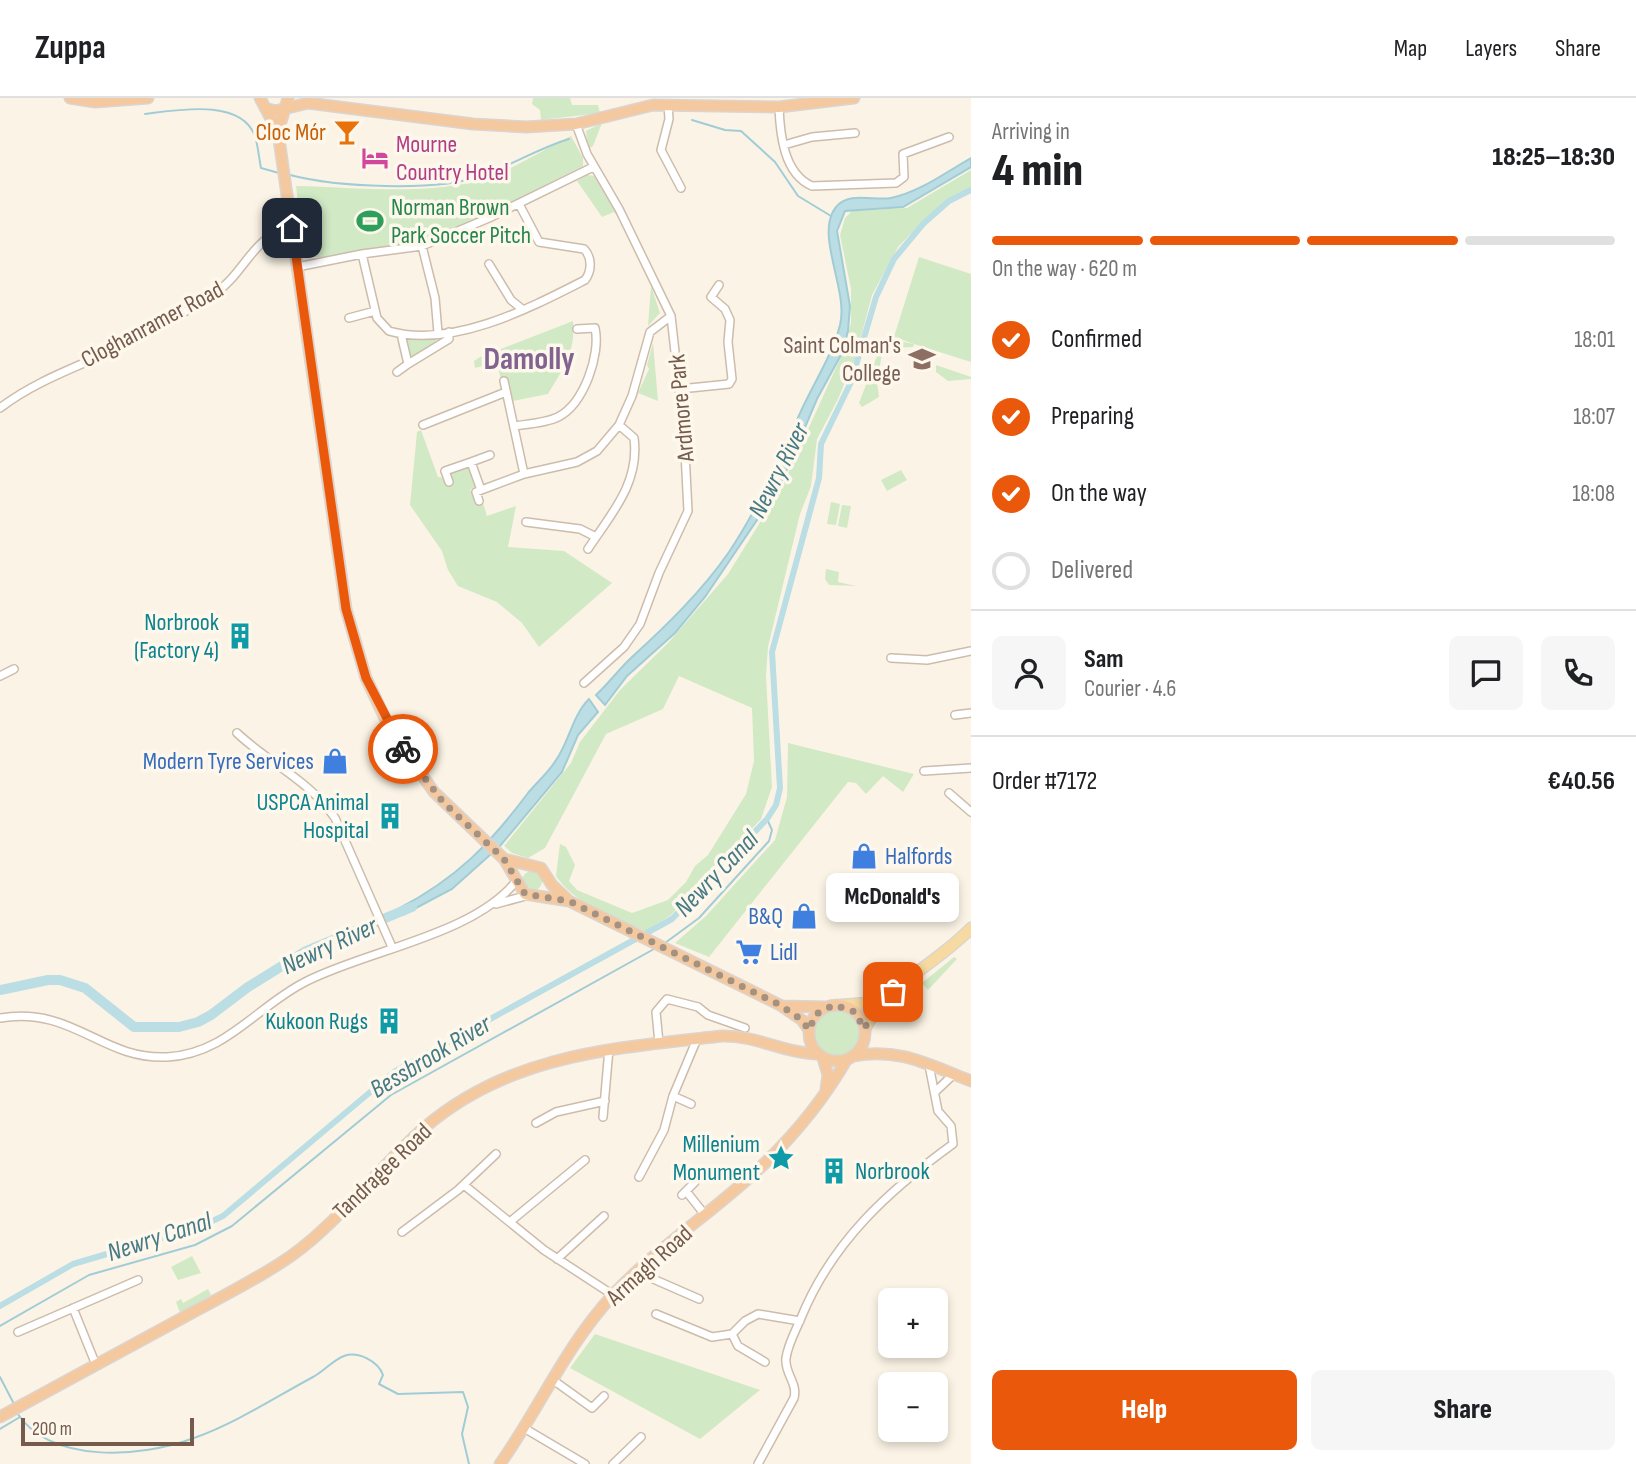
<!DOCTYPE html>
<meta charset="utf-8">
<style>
:root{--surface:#fff;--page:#f6f6f6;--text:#202124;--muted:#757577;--line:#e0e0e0;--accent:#ea580c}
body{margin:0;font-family:"Sofia Sans Condensed",sans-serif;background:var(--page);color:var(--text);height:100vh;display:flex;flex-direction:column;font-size:26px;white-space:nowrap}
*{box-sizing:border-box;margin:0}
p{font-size:23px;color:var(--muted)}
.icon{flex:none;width:38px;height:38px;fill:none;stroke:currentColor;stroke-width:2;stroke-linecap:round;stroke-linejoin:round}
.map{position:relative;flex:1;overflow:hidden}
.details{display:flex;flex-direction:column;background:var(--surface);width:665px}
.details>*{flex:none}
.buttons{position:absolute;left:878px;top:1190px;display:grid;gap:14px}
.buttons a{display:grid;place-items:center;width:70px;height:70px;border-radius:10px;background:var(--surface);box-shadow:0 4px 10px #0003;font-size:35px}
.scale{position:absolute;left:21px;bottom:18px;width:173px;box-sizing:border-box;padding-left:7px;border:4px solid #745b4c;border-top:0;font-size:19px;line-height:24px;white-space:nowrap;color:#745b4c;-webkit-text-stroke:5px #fef8ec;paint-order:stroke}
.pin{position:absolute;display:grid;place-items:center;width:60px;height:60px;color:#fff;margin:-30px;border-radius:14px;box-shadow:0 4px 10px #0006}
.courier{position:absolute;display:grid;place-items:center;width:70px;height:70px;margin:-35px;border:5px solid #ea580c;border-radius:50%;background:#fff;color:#222;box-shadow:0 2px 9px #0007}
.bubble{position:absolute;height:49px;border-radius:10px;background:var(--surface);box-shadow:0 4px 10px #0003;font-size:23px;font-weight:800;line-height:49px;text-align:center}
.overview em{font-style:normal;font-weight:800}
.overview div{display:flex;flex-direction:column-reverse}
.overview{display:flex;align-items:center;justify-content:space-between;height:119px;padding:0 21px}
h1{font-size:46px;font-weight:800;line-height:52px}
.bar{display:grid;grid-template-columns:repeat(4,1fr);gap:10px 7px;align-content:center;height:84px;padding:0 21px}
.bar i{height:9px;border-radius:5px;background:var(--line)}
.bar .on{background:var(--accent)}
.bar p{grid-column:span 4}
.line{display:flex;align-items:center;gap:18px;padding:0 21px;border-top:2px solid var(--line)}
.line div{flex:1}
.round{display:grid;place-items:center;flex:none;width:74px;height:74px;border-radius:10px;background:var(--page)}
ol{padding:0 21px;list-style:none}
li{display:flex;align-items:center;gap:21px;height:77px}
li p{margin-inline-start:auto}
li .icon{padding:7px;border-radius:50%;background:var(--accent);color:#fff;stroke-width:4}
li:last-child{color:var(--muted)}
li i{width:38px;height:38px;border:4px solid var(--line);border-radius:50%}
.action{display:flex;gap:14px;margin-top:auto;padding:14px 21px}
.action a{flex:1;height:80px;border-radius:10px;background:var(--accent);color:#fff;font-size:28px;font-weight:800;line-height:80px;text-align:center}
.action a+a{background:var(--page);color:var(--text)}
header{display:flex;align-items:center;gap:42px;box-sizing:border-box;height:98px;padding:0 35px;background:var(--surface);border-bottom:2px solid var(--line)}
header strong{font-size:33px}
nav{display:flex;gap:38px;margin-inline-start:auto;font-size:24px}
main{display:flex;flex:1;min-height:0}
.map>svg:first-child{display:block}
.green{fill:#d2e9c5}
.water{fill:#bbdde4;stroke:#a1ccd6;stroke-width:2}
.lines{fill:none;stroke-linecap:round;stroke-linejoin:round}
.stream{stroke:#a1ccd6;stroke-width:2}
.canal{stroke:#bbdde4;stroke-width:6}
.river{stroke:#bbdde4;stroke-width:10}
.minor-casing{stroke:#cdbcac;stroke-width:10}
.primary-casing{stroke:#dbd4d0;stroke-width:13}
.trunk-casing{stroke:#dbd4d0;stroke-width:13}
.minor{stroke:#fff;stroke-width:7}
.primary{stroke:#f7daa1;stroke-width:10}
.trunk{stroke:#f5c9a0;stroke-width:10}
.done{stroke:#a39182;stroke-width:7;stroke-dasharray:0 12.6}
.route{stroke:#ea580c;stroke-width:9}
.labels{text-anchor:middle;stroke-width:7;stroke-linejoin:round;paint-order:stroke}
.food-label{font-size:24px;fill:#c56008;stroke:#fef8ec;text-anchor:end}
.hotel-label{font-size:24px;fill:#b23c85;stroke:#fef8ec;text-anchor:start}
.leisure-label{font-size:24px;fill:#27864d;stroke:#fef8ec;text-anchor:start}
.street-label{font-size:24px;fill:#745b4c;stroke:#fef8ec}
.education-label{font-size:24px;fill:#785e54;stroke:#fef8ec;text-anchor:end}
.culture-label{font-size:24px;fill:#0d838f;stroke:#fef8ec;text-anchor:end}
.shop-label{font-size:24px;fill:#366cbe;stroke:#fef8ec;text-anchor:end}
.water-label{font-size:26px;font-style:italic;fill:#467a86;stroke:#fef8ec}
.district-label{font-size:32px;font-weight:bold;fill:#826390;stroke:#fef8ec}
</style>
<header>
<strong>Zuppa</strong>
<nav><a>Map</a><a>Layers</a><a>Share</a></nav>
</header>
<main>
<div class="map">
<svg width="971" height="1366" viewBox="0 0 971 1366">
<rect width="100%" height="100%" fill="#fbf4e6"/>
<!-- green -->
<path class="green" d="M533,0H570L572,7H598L600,15L541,22L540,12L532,6Z
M602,25L593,48L588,51L586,33Z
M571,38L583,60V68L449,135L428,143L322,159H308L304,155L296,88C354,89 417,97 473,84C507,76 540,53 571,38Z
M971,72V90L959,95L928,118L898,149L872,197L856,258L838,301L817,341L811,388L800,416L768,549L766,578L772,689L761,721L670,818L645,833C615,820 574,806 556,778L560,746L566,749L575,767L569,783L577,792L632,815L668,802L686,784L695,768L708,757L746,696L754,663L752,610L679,578L663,611L606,636L545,750L528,760L512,755L504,748L571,665L580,644L620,592L668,545L728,476L782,389L844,252L851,225V191L840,137L845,120L852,113L907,110Z
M587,77L594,78L619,119L614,114L602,119L577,83Z
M919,159L971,176V264L914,246L913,249L892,250L882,256L877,284L879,299L862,309L859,305L884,240L914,246L894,239Z
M651,188L660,215L648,228Z
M573,223C576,253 563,271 548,296L513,303L508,281L501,282L498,269L487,267L475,270L474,263L480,259Z
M411,240H434L437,243L413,259L410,258L406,243Z
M653,245L658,303L638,295L649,271L647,267Z
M936,267L971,279V281L948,283L936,274Z
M421,332L438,379L444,380L446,387L453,384L451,375L465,370L469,372L475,388L470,392L476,407L483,405L487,418L516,408L508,449L564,453L612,485L539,549L522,525L497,504L458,488L448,472L442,453L410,407L417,334Z
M901,372L907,382L887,393L881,382Z
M831,404L840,406L836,427L827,426Z
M842,407L851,408L847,430L838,428Z
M826,471L839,474L838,484L856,488L829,487L825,481Z
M788,645L914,676L903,694L883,678L866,696L856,685L848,684L709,859L675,845L706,818L775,742L787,699Z
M522 783a10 10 0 1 1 20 0a10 10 0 1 1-20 0Z
M954,859L957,861L928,892L922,885Z
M812 936a24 24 0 1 1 48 0a24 24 0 1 1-48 0Z
M192,1158L201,1175L178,1182L171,1169Z
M208,1191L211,1197L180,1215L176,1204L181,1201L183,1205Z
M595,1236L760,1292L700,1341L570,1270Z"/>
<!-- water -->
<path class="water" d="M971,60V69L903,109L845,113L837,133L850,208L848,233L842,255L817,301L780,388L705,499L675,535L627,578L605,607L596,597C609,585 619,571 632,559C667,527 702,493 729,454C759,409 779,362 801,313C814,284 832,258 840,227C849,192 814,136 836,109C848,93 875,103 891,100C920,94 946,74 971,60Z
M589,601L598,614L578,637L562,674L500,748L452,791L403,817L398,811C457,780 489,747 528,695C537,684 549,674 556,662C569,644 572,618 589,601Z"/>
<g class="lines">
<!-- stream -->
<path class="stream" d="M145,16C178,12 241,0 255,38C258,48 259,60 261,70L279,75
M692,22L725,32L741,33L775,64L798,98L831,118
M290,77C336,89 436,94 481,78C510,68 539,50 569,41
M665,845L699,820L769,743L772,732L767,721
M0,1228L89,1177L195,1147L232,1128L391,997L654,851
M0,1279L14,1306
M17,1315C51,1366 140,1360 194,1340C236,1325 274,1300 313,1279C323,1274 333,1262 344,1258C358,1253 378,1263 383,1277L379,1286L398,1296L463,1294L468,1309L462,1336L469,1366
M0,1331L20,1319"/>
<!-- canal -->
<path class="canal" d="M0,1208L73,1166L202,1128L223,1118L394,974L672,821L767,721L776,707L780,690L772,554L819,380L821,346L851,284L876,199L894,161L923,126L949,103L971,92"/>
<!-- river -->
<path class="river" d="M0,892L48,882H60L85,890L134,929H179L198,924L211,917L248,889L306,853L412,809"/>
<!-- minor casing -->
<g class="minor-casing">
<path id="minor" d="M668,7L669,21L661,52L681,90
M779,9C780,37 784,76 812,88L896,85L904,79L903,56L949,39
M576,26L587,56L619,111L671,218L684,335L688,413L659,475L640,526L624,549L584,585
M784,47L812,39L855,35
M422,148L435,200L438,235
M362,156L377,220L389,233C452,251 530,210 585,182C592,173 592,159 584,151L539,144L519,106
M489,166L511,202L522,211
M297,169L362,156L422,148L489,120L593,69
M349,220L375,213
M401,236L408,266L449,241V234
M397,274L408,266
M504,283L524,376
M680,291L729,286L732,281L728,244L730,222L725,211L711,199L719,187
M0,310C38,281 81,268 124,247C153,231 185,215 213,197C245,176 253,136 292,130
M423,327L506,294
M514,328C528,326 546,325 558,319C584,306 601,256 595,230L577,231
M471,364L490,357
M449,384L445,373L471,364L481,392
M479,403L476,394L524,376L577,364L597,353L619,327L632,298L650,234L671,218
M526,424L580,431L596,439
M588,451C611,416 640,385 634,340L619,327
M891,560L927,562L971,553
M0,578L14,571
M955,617L971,615
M237,635C270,666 309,682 335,720L392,849
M924,673L971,670
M949,695L971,714
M496,806L529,797
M0,920C74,908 101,962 167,959C226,956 256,909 305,884C367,852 475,837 517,782
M659,945L656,914L667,901L698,909L708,917L745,930
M935,994L954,976
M673,998L691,1006
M603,1019L609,951
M536,1025L556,1014L605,1003
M639,1079L664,1032L673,998L697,941
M464,1087L544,1152L613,1197
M686,1093L705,1117
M682,1097L695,1084
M511,1123L585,1062
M402,1134L458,1092L496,1056
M557,1161L604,1118
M641,1170L651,1180L699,1201
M73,1210L96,1267
M656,1216L712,1239L732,1236L745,1223L758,1216L800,1223
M18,1234L138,1182
M732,1236L738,1248L765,1264
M553,1282L592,1310L604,1298
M524,1330L585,1366
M613,1366L641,1339
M758,1366L794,1300C798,1285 784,1275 786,1260C788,1246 796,1232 801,1220C832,1144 888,1093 953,1046L951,1028L938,1013L929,967"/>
</g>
<!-- primary casing -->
<g class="primary-casing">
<path id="primary" d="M841,907L868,905L888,897
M865,931C886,887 938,865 971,830"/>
</g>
<!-- trunk casing -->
<g class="trunk-casing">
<path id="trunk" d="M70,0L95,4L148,0
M260,0L278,34L346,511L366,580L392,635L434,694L504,761L525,796L569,803L780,907L802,922L809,932
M265,10L275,13L308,5L473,26L526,29L576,26L653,7L779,9L854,0
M278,34L288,0
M504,761L541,770L552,787L567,801
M809 935a28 28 0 1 1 56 0a28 28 0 1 1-56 0Z
M782,908L826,909
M853,958C899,949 929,967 971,983
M823,960L828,977L826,991
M0,1319C62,1286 124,1252 186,1218C221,1199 258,1181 291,1158C341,1122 378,1070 424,1030C510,956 615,950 722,938C755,937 784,955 817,956
M500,1366C539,1311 566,1248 612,1198C658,1148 717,1112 765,1065C796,1035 825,999 847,961"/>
</g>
<!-- minor -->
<use href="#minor" class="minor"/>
<!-- primary -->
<use href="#primary" class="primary"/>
<!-- trunk -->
<use href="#trunk" class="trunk"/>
</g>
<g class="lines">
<!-- done -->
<path class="done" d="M403,651L443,704L504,761L525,796L569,803L780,907L802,922L809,932L816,916L834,907L855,914L864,931L873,915L893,894"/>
<!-- route -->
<path class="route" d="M292,130L346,511L366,580L403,651"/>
</g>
<!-- icons -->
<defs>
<g id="bar-bare" transform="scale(2.1)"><path d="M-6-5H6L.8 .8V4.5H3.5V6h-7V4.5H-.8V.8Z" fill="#e8710a" stroke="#fef8ec" stroke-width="2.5" paint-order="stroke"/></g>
<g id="hotel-bare" transform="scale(2.1)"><path d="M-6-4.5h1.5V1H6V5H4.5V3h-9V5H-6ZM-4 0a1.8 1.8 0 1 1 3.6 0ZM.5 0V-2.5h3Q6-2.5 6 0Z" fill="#d1479c" stroke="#fef8ec" stroke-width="2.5" paint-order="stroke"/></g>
<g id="stadium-bare" transform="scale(2.1)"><path d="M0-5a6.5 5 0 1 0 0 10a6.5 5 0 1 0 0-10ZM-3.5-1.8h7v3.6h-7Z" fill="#2e9e5b" stroke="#fef8ec" stroke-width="2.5" paint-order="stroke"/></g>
<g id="school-bare" transform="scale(2.1)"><path d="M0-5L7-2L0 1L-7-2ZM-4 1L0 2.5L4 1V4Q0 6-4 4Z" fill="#8d6e63" stroke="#fef8ec" stroke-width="2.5" paint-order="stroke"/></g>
<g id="building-bare" transform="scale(2.1)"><path d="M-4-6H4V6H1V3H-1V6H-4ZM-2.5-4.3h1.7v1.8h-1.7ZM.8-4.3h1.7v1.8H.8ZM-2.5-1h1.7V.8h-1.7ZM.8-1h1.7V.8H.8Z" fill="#0f9aa8" stroke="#fef8ec" stroke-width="2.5" paint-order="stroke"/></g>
<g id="shop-bare" transform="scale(2.1)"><path d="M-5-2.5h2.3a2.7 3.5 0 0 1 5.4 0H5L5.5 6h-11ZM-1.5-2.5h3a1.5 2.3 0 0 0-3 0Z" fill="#3f7fe0" stroke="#fef8ec" stroke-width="2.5" paint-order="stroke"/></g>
<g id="supermarket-bare" transform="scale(2.1)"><path d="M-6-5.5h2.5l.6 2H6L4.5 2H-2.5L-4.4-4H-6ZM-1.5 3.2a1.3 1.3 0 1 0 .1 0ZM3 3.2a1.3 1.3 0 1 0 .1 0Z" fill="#3f7fe0" stroke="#fef8ec" stroke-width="2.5" paint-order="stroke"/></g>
<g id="sight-bare" transform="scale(2.1)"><path d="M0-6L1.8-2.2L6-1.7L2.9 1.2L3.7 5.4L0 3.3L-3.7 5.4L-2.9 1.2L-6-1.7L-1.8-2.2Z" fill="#0f9aa8" stroke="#fef8ec" stroke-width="2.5" paint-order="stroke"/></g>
</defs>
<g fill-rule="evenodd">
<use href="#bar-bare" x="347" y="34"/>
<use href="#hotel-bare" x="375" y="60"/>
<use href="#stadium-bare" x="370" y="123"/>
<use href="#school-bare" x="922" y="261"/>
<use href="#building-bare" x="240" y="538"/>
<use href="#shop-bare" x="335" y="663"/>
<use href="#building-bare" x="390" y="718"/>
<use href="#shop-bare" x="864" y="758"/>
<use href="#shop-bare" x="804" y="818"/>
<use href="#supermarket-bare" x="749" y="854"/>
<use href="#building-bare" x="389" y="923"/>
<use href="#sight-bare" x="781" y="1060"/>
<use href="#building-bare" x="834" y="1073"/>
</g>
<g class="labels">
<!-- food labels -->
<g class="food-label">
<text x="326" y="42">Cloc Mór</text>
</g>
<!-- hotel labels -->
<g class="hotel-label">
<text x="396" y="54">Mourne<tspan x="396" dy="28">Country Hotel</tspan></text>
</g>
<!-- leisure labels -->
<g class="leisure-label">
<text x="391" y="117">Norman Brown<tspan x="391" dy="28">Park Soccer Pitch</tspan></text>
</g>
<!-- street labels -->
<g class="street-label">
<text transform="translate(152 226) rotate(-28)" y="8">Cloghanramer Road</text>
<text transform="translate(681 310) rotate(-95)" y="8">Ardmore Park</text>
<text transform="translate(382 1073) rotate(-44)" y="8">Tandragee Road</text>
<text transform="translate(649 1167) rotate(-42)" y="8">Armagh Road</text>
</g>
<!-- education labels -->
<g class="education-label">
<text x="901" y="255">Saint Colman's<tspan x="901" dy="28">College</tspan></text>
</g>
<!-- culture labels -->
<g class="culture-label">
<text x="219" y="532">Norbrook<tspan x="219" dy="28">(Factory 4)</tspan></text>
<text x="369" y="712">USPCA Animal<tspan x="369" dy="28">Hospital</tspan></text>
<text x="368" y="931">Kukoon Rugs</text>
<text x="760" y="1054">Millenium<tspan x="760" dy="28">Monument</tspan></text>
<text x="855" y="1081" text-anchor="start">Norbrook</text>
</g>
<!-- shop labels -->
<g class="shop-label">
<text x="314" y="671">Modern Tyre Services</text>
<text x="885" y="766" text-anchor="start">Halfords</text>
<text x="783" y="826">B&amp;Q</text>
<text x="770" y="862" text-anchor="start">Lidl</text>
</g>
<!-- water labels -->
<g class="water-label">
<text transform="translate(778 372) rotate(-63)" y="9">Newry River</text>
<text transform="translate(716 775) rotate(-46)" y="9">Newry Canal</text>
<text transform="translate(329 847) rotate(-25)" y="9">Newry River</text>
<text transform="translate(430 958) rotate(-31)" y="9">Bessbrook River</text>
<text transform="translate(159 1138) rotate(-18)" y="9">Newry Canal</text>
</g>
<!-- district labels -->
<g class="district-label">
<text x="529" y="271">Damolly</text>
</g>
</g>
</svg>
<div class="buttons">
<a>+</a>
<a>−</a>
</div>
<div class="scale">200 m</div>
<div class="pin" style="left:893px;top:894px;background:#ea580c"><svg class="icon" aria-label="bag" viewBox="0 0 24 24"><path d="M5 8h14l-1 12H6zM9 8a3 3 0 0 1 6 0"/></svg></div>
<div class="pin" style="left:292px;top:130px;background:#1f2937"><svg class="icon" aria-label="home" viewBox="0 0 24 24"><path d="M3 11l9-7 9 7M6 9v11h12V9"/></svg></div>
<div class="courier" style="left:403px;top:651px"><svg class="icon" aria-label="bike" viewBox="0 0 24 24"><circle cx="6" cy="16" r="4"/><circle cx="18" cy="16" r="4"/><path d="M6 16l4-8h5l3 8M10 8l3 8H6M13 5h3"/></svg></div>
<div class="bubble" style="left:826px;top:775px;width:133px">McDonald's</div>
</div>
<section class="details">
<div class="overview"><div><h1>4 min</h1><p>Arriving in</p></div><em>18:25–18:30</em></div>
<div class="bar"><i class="on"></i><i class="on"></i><i class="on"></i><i></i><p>On the way · 620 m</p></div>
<ol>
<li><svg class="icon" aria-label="check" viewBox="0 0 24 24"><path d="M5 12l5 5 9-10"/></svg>Confirmed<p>18:01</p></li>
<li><svg class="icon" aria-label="check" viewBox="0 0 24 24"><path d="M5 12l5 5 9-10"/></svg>Preparing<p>18:07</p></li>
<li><svg class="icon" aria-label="check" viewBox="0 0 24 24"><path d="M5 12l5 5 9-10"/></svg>On the way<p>18:08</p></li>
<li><i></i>Delivered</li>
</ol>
<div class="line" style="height:126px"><a class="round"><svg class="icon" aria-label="person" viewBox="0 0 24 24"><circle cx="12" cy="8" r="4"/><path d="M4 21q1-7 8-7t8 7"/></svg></a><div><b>Sam</b><p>Courier · 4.6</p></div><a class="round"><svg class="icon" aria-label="chat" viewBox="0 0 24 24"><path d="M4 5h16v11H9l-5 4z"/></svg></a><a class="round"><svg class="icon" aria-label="phone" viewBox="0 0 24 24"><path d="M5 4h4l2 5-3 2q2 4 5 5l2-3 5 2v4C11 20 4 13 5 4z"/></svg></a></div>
<div class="line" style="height:91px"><div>Order #7172</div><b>€40.56</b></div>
<div class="action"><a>Help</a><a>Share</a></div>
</section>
</main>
